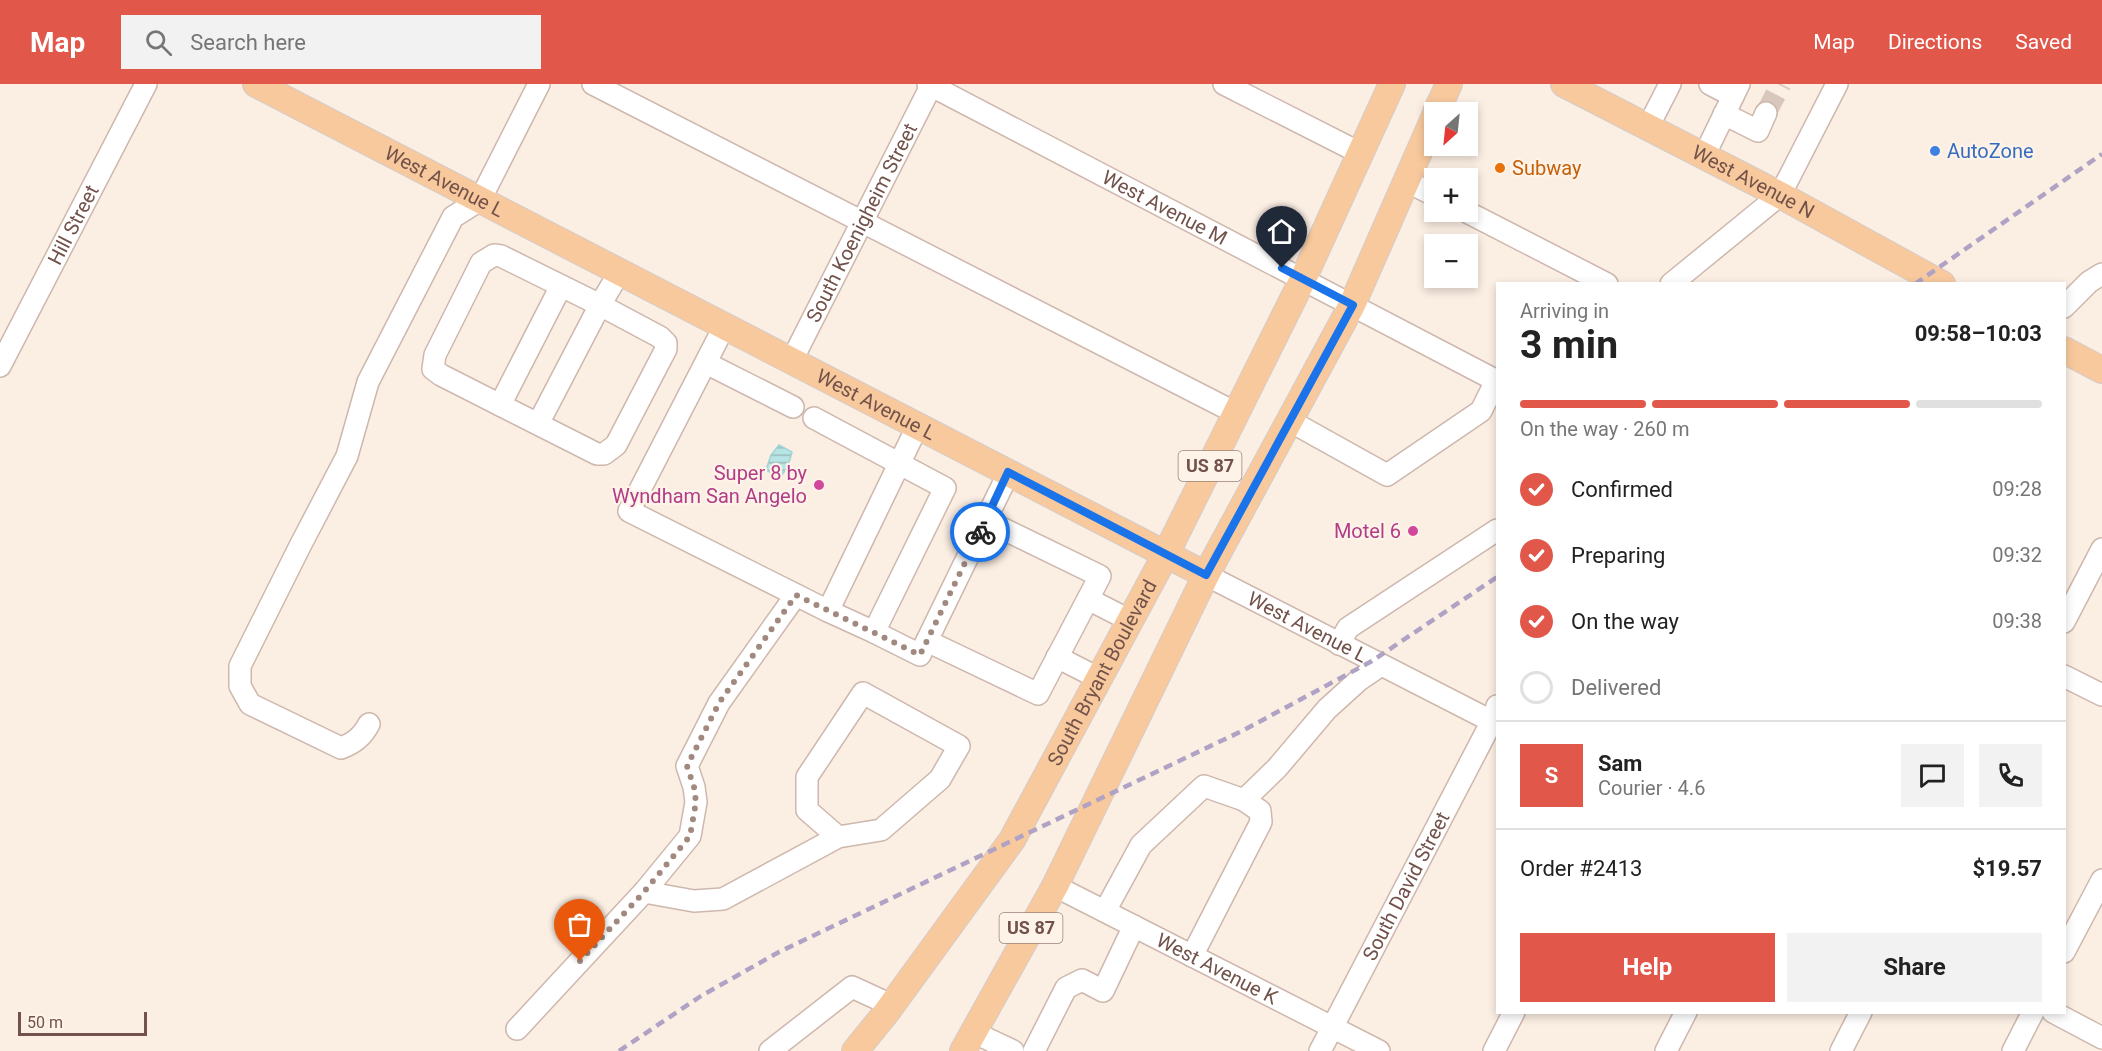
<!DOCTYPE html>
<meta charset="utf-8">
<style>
:root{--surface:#fff;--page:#f2f2f2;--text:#222;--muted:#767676;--line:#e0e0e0;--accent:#e1584b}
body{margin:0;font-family:Roboto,sans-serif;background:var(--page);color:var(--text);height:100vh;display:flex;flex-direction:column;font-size:22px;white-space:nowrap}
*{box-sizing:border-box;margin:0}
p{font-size:20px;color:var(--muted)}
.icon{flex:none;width:33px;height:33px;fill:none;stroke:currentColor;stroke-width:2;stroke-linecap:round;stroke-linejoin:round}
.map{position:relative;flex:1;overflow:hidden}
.drawer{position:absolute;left:1496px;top:198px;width:570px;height:732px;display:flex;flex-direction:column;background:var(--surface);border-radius:0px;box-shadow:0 3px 9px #0003}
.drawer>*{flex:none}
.needle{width:39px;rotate:207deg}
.buttons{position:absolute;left:1424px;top:18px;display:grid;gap:12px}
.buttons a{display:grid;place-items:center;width:54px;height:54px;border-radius:0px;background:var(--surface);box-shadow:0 3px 9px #0003;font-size:30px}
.scale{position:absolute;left:18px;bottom:15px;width:129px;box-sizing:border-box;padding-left:6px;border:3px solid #72524a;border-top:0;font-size:16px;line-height:21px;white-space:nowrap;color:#72524a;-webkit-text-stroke:4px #fef3e8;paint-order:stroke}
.pin{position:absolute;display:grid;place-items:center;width:51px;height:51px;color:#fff;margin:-62px -26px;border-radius:50% 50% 50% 0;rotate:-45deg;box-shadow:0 0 6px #0007}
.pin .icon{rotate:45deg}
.courier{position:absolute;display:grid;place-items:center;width:60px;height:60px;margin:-30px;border:4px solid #1a73e8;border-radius:50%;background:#fff;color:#222;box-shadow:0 2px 8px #0007}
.headline em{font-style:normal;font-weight:700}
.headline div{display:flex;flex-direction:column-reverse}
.headline{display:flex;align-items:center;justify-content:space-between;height:102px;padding:0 24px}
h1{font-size:39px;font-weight:700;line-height:45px}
.bar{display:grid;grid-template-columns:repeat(4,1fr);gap:9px 6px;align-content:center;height:72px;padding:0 24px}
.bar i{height:8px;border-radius:4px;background:var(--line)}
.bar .current{background:var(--accent)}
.bar p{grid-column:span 4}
.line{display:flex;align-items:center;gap:15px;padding:0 24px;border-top:2px solid var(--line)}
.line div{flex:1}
.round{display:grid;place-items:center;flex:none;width:63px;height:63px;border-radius:0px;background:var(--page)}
ol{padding:0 24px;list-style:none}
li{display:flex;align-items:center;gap:18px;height:66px}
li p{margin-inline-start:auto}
li .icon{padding:6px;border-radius:50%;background:var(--accent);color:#fff;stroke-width:4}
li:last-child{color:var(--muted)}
li i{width:33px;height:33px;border:3px solid var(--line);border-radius:50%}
.button{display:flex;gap:12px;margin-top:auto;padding:12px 24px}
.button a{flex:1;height:69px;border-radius:0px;background:var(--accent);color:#fff;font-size:24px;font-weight:700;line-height:69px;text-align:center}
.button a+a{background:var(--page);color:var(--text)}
header{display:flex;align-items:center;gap:36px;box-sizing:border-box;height:84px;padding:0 30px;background:var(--accent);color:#fff}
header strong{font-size:28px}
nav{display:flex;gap:33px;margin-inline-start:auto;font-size:21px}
.search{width:420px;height:54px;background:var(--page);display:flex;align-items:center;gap:15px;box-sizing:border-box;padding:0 21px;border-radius:0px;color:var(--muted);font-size:22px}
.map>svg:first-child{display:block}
.water{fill:url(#water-rules);stroke:#9fd4d5;stroke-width:1.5}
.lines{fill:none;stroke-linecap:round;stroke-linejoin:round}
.minor-tunnel{stroke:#d9c7bd;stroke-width:21;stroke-dasharray:21 10;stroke-linecap:butt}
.minor-casing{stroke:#ceb7ad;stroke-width:24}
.major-casing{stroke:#d5cbc9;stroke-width:28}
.minor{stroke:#fff;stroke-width:21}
.major{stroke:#f8c99d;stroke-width:26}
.rail{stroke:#afa2c4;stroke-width:4.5;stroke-dasharray:9 6;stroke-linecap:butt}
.done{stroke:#a28980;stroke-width:6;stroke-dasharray:0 10.8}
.route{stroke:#1a73e8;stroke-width:8}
.shop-dot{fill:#3f7fe0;stroke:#fef3e8;stroke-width:2}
.food-dot{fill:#e8710a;stroke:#fef3e8;stroke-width:2}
.hotel-dot{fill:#d1479c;stroke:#fef3e8;stroke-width:2}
.labels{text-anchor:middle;stroke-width:4.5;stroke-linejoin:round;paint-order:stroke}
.shield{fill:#fef3e8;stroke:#9c8279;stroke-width:1.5}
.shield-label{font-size:18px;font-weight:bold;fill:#72524a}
.shop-label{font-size:20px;fill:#366cbe;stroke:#fef3e8;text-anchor:start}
.food-label{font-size:20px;fill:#c56008;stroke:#fef3e8;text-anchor:start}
.street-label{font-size:20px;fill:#72524a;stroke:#fef3e8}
.hotel-label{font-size:20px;fill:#b23c85;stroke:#fef3e8;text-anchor:end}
</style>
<header>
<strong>Map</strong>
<div class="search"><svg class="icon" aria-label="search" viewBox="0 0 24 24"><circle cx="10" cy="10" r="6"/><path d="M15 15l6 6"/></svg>Search here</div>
<nav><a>Map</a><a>Directions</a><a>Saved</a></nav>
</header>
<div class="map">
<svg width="2102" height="967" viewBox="0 0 2102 967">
<defs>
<pattern id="water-rules" width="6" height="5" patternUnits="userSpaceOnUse" patternTransform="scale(1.5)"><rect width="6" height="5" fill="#b8e4e4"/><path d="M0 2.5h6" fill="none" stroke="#9abbbb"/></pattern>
</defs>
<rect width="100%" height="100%" fill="#fbeee3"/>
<!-- water -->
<path class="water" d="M779,361L792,368L788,382L780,394L766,386L771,371Z"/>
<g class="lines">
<!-- minor-tunnel -->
<path class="minor-tunnel" d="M1766,29L1781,0"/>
<!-- minor casing -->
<g class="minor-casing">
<g id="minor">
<path d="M593,0L1236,329"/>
<path id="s1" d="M928,0L1497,297"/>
<path d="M1224,0L1360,69"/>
<path d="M1710,0L1733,12"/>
<path d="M1724,30L1758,47L1766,29"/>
<path d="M1648,43L1670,0"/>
<path d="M1704,72L1739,0"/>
<path d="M1406,97L1434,111"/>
<path d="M1467,128L1607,200"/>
<path d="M1671,200L1780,111L1837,0"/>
<path d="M2064,223L2089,198L2102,190"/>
<path d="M725,241L629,427L828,527L918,341"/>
<path id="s2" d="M792,276L932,0"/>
<path d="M706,279L793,323"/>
<path id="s3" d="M0,282L146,0"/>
<path d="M500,321L561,202"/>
<path d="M814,334L945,404L874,548L828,527"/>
<path d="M1290,337L1387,391L1481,327L1496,297"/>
<path d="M538,340L600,221L660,253L666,259V265L616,361L604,370H597L441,291L433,285L435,271L481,179L494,171L501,172L600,221L620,187"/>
<path id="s4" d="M1206,491L1497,640"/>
<path d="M1088,515L1131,537"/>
<path d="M2064,538L2102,465"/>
<path d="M874,548L920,571L1009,388"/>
<path d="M927,557L1038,610L1100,492L985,436"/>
<path d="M1339,560L1348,544L1497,446"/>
<path d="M1057,573L1100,595"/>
<path d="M2064,592L2102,611"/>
<path d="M369,640C362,653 354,659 341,664L250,620L240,602V582L300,462L347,372L368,298L453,133L480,116L539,0"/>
<path id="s5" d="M1055,802L1379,967"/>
<path d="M644,808L694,817L723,815L838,753L881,746L940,695L959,662L863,609L807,693V726L838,753"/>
<path d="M1105,827L1141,761L1204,702L1244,716L1277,684L1327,625L1359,596L1381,581"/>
<path d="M2064,868L2102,796"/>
<path d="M1192,872L1261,738L1260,727L1244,716"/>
<path d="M2053,928L2102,954"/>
<path d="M517,945L644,808L690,752L696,718L694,703L687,682L719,619L796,511"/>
<path d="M973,948L1013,967"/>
<path d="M770,967L852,903L891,921"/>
<path d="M1034,967L1066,904L1082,896L1103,907L1134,842"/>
<path id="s6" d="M1320,967L1492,637L1497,622"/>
<path d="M1494,967L1514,928"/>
<path d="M1666,967L1686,928"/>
<path d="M1841,967L1861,928"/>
<path d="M2013,967L2033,928"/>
</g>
</g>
<!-- major casing -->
<g class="major-casing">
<g id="major">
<path id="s7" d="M256,0L1206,491"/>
<path id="s8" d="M1564,0L1780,111L1942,200"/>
<path d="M1436,28L1449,0"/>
<path d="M2064,266L2102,286"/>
<path id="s9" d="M855,967L886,929L1012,756L1166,470L1303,195L1392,0"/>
<path d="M963,967L1055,802L1206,491L1352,221L1434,34"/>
</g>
</g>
<!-- minor -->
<use href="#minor" class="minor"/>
<!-- major -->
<use href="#major" class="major"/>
<!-- rail -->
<path class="rail" d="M1915,200L2102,70
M619,967L701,912L779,868L1244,646L1372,577L1497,493"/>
</g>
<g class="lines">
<!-- done -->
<path class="done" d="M580,877L644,808L690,752L696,718L694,703L687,682L719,619L796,511L920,571L980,448"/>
<!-- route -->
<path class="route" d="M980,448L1008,388L1206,491L1353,221L1282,184"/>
</g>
<!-- markers -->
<circle class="shop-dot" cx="1935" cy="67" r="6"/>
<circle class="food-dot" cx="1500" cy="84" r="6"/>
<g class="hotel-dot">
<circle cx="819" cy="401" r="6"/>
<circle cx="1413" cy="447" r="6"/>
</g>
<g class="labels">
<!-- shield labels -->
<g class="shield">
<rect x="1178.5" y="367" width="63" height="30" rx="4.5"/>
<rect x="999.5" y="829" width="63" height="30" rx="4.5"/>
</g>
<g class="shield-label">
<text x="1210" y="388">US 87</text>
<text x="1031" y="850">US 87</text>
</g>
<!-- shop labels -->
<g class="shop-label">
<text x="1947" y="74">AutoZone</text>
</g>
<!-- food labels -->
<g class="food-label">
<text x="1512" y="91">Subway</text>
</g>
<!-- street labels -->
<g class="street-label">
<text dy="7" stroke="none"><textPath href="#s7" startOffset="212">West Avenue L</textPath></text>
<text dy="7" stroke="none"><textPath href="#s8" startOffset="213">West Avenue N</textPath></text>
<text dy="7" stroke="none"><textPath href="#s1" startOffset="267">West Avenue M</textPath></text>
<text dy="7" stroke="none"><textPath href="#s2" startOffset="154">South Koenigheim Street</textPath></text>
<text dy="7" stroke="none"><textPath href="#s3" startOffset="159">Hill Street</textPath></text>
<text dy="7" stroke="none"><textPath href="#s7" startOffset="698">West Avenue L</textPath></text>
<text dy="7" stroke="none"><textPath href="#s4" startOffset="114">West Avenue L</textPath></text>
<text dy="7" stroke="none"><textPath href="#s9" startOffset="453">South Bryant Boulevard</textPath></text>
<text dy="7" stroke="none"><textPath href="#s6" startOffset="186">South David Street</textPath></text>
<text dy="7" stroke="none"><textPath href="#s5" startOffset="182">West Avenue K</textPath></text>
</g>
<!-- hotel labels -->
<g class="hotel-label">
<text x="807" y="396">Super 8 by<tspan x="807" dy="23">Wyndham San Angelo</tspan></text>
<text x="1401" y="454">Motel 6</text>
</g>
</g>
</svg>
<div class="buttons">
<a><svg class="needle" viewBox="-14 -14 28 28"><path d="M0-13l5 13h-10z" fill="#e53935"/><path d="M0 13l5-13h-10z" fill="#767676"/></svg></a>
<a>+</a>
<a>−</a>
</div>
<div class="scale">50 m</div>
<div class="pin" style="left:580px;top:877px;background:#ea580c"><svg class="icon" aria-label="bag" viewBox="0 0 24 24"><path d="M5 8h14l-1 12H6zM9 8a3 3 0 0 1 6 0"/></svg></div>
<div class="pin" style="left:1282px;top:184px;background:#1f2937"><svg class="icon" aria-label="home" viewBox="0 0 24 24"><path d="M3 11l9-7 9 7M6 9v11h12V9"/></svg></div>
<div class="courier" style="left:980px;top:448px"><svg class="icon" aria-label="bike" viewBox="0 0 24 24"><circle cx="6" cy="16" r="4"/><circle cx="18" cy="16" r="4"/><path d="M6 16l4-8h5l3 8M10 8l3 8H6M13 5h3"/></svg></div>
<section class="drawer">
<div class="headline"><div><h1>3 min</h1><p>Arriving in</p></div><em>09:58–10:03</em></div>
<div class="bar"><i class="current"></i><i class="current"></i><i class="current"></i><i></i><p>On the way · 260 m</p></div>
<ol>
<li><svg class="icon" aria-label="check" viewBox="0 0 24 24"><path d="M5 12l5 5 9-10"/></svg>Confirmed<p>09:28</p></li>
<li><svg class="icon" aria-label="check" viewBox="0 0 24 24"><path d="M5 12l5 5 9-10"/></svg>Preparing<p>09:32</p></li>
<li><svg class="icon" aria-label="check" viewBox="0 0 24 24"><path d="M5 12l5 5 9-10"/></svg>On the way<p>09:38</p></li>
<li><i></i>Delivered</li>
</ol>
<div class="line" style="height:108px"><b class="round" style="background:var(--accent);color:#fff">S</b><div><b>Sam</b><p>Courier · 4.6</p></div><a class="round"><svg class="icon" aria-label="chat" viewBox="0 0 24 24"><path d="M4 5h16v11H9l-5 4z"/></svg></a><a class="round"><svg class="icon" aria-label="phone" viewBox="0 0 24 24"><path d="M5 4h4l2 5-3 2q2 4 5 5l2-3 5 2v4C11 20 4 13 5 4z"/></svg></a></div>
<div class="line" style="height:78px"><div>Order #2413</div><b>$19.57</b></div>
<div class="button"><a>Help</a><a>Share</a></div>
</section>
</div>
